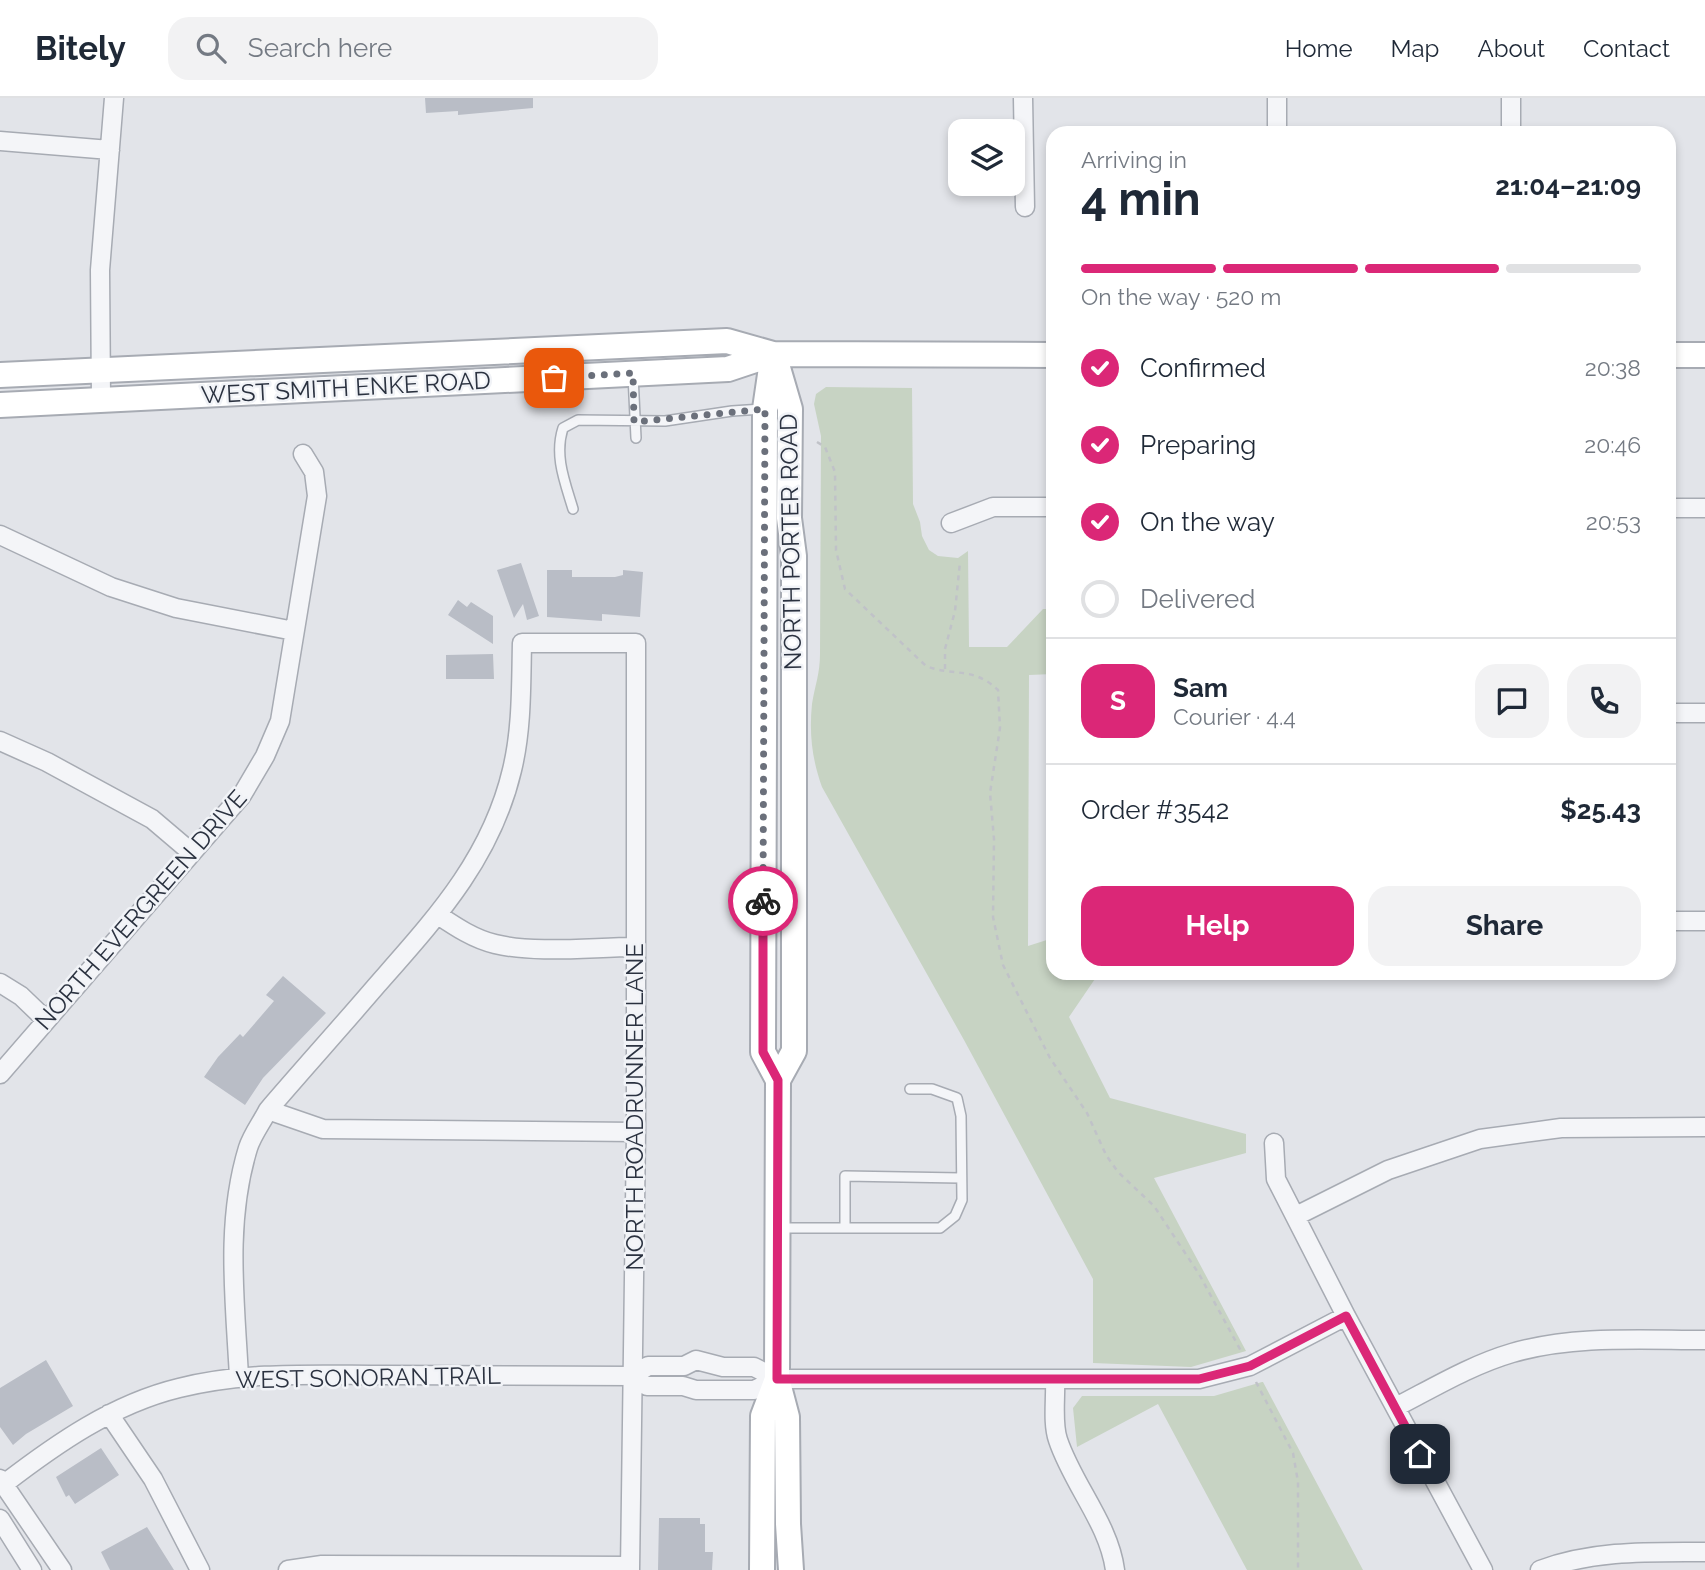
<!DOCTYPE html>
<meta charset="utf-8">
<style>
:root{--surface:#fff;--page:#f2f2f3;--text:#1f2937;--muted:#747a83;--line:#e0e1e3;--accent:#db2777}
body{margin:0;font-family:Raleway,sans-serif;background:var(--page);color:var(--text);height:100vh;display:flex;flex-direction:column;font-size:26px;white-space:nowrap}
*{box-sizing:border-box;margin:0}
p{font-size:23px;color:var(--muted)}
.icon{flex:none;width:38px;height:38px;fill:none;stroke:currentColor;stroke-width:2;stroke-linecap:round;stroke-linejoin:round}
.map{position:relative;flex:1;overflow:hidden}
.panel{position:absolute;left:1046px;top:28px;width:630px;height:854px;display:flex;flex-direction:column;background:var(--surface);border-radius:21px;box-shadow:0 4px 10px #0003}
.panel>*{flex:none}
.tools{position:absolute;left:948px;top:21px;display:grid;gap:14px}
.tools a{display:grid;place-items:center;width:77px;height:77px;border-radius:14px;background:var(--surface);box-shadow:0 4px 10px #0003;font-size:35px}
.pin{position:absolute;display:grid;place-items:center;width:60px;height:60px;color:#fff;margin:-30px;border-radius:14px;box-shadow:0 4px 10px #0006}
.courier{position:absolute;display:grid;place-items:center;width:70px;height:70px;margin:-35px;border:5px solid #db2777;border-radius:50%;background:#fff;color:#222;box-shadow:0 2px 9px #0007}
.overview em{font-style:normal;font-weight:700}
.overview div{display:flex;flex-direction:column-reverse}
.overview{display:flex;align-items:center;justify-content:space-between;height:119px;padding:0 35px}
h1{font-size:46px;font-weight:700;line-height:52px}
.bar{display:grid;grid-template-columns:repeat(4,1fr);gap:10px 7px;align-content:center;height:84px;padding:0 35px}
.bar i{height:9px;border-radius:5px;background:var(--line)}
.bar .active{background:var(--accent)}
.bar p{grid-column:span 4}
.line{display:flex;align-items:center;gap:18px;padding:0 35px;border-top:2px solid var(--line)}
.line div{flex:1}
.round{display:grid;place-items:center;flex:none;width:74px;height:74px;border-radius:21px;background:var(--page)}
ol{padding:0 35px;list-style:none}
li{display:flex;align-items:center;gap:21px;height:77px}
li p{margin-inline-start:auto}
li .icon{padding:7px;border-radius:50%;background:var(--accent);color:#fff;stroke-width:4}
li:last-child{color:var(--muted)}
li i{width:38px;height:38px;border:4px solid var(--line);border-radius:50%}
.action{display:flex;gap:14px;margin-top:auto;padding:14px 35px}
.action a{flex:1;height:80px;border-radius:21px;background:var(--accent);color:#fff;font-size:28px;font-weight:700;line-height:80px;text-align:center}
.action a+a{background:var(--page);color:var(--text)}
header{display:flex;align-items:center;gap:42px;box-sizing:border-box;height:98px;padding:0 35px;background:var(--surface);border-bottom:2px solid var(--line)}
header strong{font-size:33px}
nav{display:flex;gap:38px;margin-inline-start:auto;font-size:24px}
.search{width:490px;height:63px;background:var(--page);display:flex;align-items:center;gap:18px;box-sizing:border-box;padding:0 24px;border-radius:21px;color:var(--muted);font-size:26px}
.map>svg:first-child{display:block}
.green{fill:#c7d3c3}
.building{fill:#b9bdc6}
.lines{fill:none;stroke-linecap:round;stroke-linejoin:round}
.lane-casing{stroke:#a7abb3;stroke-width:12}
.street-casing{stroke:#a7abb3;stroke-width:21}
.secondary-casing{stroke:#a7abb3;stroke-width:28}
.path{stroke:#c0c2c8;stroke-width:2.5;stroke-dasharray:5 5;stroke-linecap:butt}
.lane{stroke:#f4f5f8;stroke-width:9}
.street{stroke:#f4f5f8;stroke-width:18}
.secondary{stroke:#fff;stroke-width:24}
.done{stroke:#6b707b;stroke-width:7;stroke-dasharray:0 12.6}
.route{stroke:#db2777;stroke-width:9}
.labels{text-anchor:middle;stroke-width:5;stroke-linejoin:round;paint-order:stroke}
.street-label{font-size:24px;fill:#2b3240;stroke:#f1f3f7}
</style>
<header>
<strong>Bitely</strong>
<div class="search"><svg class="icon" aria-label="search" viewBox="0 0 24 24"><circle cx="10" cy="10" r="6"/><path d="M15 15l6 6"/></svg>Search here</div>
<nav><a>Home</a><a>Map</a><a>About</a><a>Contact</a></nav>
</header>
<div class="map">
<svg width="1705" height="1472" viewBox="0 0 1705 1472">
<rect width="100%" height="100%" fill="#e2e4e9"/>
<!-- green -->
<path class="green" d="M826,289L912,290L913,406L920,424L922,438L929,452L938,458L958,460L968,453L969,549H1007L1043,511H1053V576L1029,577L1028,848L1053,840L1054,875H1099L1069,919L1110,1000L1246,1036V1055L1154,1080L1246,1253L1191,1269L1093,1265V1181L964,942L822,689C812,661 809,636 812,606C815,587 820,576 820,556L821,338L814,306L816,296Z
M1262,1284H1263L1363,1472H1247L1158,1306L1077,1349L1073,1310L1082,1298H1214Z"/>
<!-- building -->
<path class="building" d="M425,0H533V10L458,17V13L426,15Z
M521,465L539,518L527,522L523,506L514,520L497,472Z
M547,472H572V479H615L623,477V472L643,474L640,519L602,516V523L547,519Z
M458,502L467,509L471,504L493,518V546L448,517Z
M493,556L494,581H446V557Z
M283,878L326,915L263,980L245,1007L204,979L218,959L240,936L243,939L274,903L266,897Z
M46,1262L73,1308L26,1336L13,1347L0,1329V1290Z
M101,1350L119,1377L75,1406L69,1397L66,1399L56,1379Z
M659,1420H700V1426H705V1454H713L712,1472H658Z
M147,1429L174,1472H110L101,1454Z"/>
<g class="lines">
<!-- lane casing -->
<g class="lane-casing">
<path id="lane" d="M633,277L636,340
M573,411C565,384 554,358 563,330L578,322L665,323L732,313L762,311
M779,1130H940L955,1118L962,1102L961,1018L957,1000L932,991H910
M845,1130V1078L960,1080"/>
</g>
<!-- street casing -->
<g class="street-casing">
<path id="street" d="M1023,0L1025,109
M1277,0V35
M1511,0V35
M0,43L110,52
M101,300L100,172L114,0
M1670,410H1705
M951,425L993,409H1054
M0,437L111,489L176,510L294,533
M1670,615H1705
M0,643L47,664L152,721L192,755
M438,817C456,829 474,841 495,846C537,856 592,849 635,849
M1670,823H1705
M0,885L21,898L46,922
M0,976L242,697L265,658L280,623L317,398L314,374L303,356
M268,1012L323,1031L636,1034
M1274,1045L1276,1081L1346,1218L1483,1472
M1296,1118L1388,1072L1480,1041L1561,1030L1705,1029
M633,1278L648,1268H684L696,1262L723,1269H754L777,1281
M239,1279C235,1202 225,1125 248,1050C252,1037 262,1024 268,1012C304,970 341,929 377,887C435,821 491,761 512,672C522,631 521,588 522,545H636V1034L630,1472
M1055,1281C1056,1300 1052,1325 1058,1342C1073,1387 1109,1426 1115,1472
M1396,1309C1433,1290 1471,1267 1512,1255C1574,1237 1642,1242 1705,1242
M109,1316L153,1381L200,1472
M0,1381L62,1472
M4,1386C56,1346 113,1306 179,1290C246,1273 316,1277 384,1277C467,1277 550,1278 633,1278L647,1288H683L696,1292H754L777,1281H1199L1250,1268L1346,1218
M0,1421L32,1472
M288,1472L322,1467L630,1468
M1540,1472C1594,1452 1649,1454 1705,1454"/>
</g>
<!-- secondary casing -->
<g class="secondary-casing">
<path id="secondary" d="M773,256L765,311L763,954L778,982L777,1281L787,1319L788,1426L791,1472
M1670,257H1705
M776,263L790,311L789,420L794,458V953L778,982
M0,277L727,243L773,256L1054,257
M0,307L728,271L773,256
M762,1472L763,1318L777,1281"/>
</g>
<!-- path -->
<path class="path" d="M817,344L825,349L835,374L836,452L845,491L926,568C954,579 973,568 998,592L1000,630L990,695L994,741L993,819L1003,867L1050,960L1087,1015L1106,1057L1118,1074L1154,1108L1199,1176L1241,1253
M945,571V551L955,513L960,464
M1256,1284L1293,1355L1298,1384V1472"/>
<!-- lane -->
<use href="#lane" class="lane"/>
<!-- street -->
<use href="#street" class="street"/>
<!-- secondary -->
<use href="#secondary" class="secondary"/>
</g>
<g class="lines">
<!-- done -->
<path class="done" d="M554,280L633,275L634,324L765,311L763,803"/>
<!-- route -->
<path class="route" d="M763,803V954L778,982L777,1281H1199L1250,1268L1346,1218L1420,1356"/>
</g>
<g class="labels">
<!-- street labels -->
<g class="street-label">
<text transform="translate(346 290) rotate(-3)" y="8">WEST SMITH ENKE ROAD</text>
<text transform="translate(791 444) rotate(-91)" y="8">NORTH PORTER ROAD</text>
<text transform="translate(141 812) rotate(-49)" y="8">NORTH EVERGREEN DRIVE</text>
<text transform="translate(635 1009) rotate(-90)" y="8">NORTH ROADRUNNER LANE</text>
<text transform="translate(368 1280) rotate(-1)" y="8">WEST SONORAN TRAIL</text>
</g>
</g>
</svg>
<div class="tools">
<a><svg class="icon" aria-label="layers" viewBox="0 0 24 24"><path d="M12 4l9 5-9 5-9-5zM3 14l9 5 9-5"/></svg></a>
</div>
<div class="pin" style="left:554px;top:280px;background:#ea580c"><svg class="icon" aria-label="bag" viewBox="0 0 24 24"><path d="M5 8h14l-1 12H6zM9 8a3 3 0 0 1 6 0"/></svg></div>
<div class="pin" style="left:1420px;top:1356px;background:#1f2937"><svg class="icon" aria-label="home" viewBox="0 0 24 24"><path d="M3 11l9-7 9 7M6 9v11h12V9"/></svg></div>
<div class="courier" style="left:763px;top:803px"><svg class="icon" aria-label="bike" viewBox="0 0 24 24"><circle cx="6" cy="16" r="4"/><circle cx="18" cy="16" r="4"/><path d="M6 16l4-8h5l3 8M10 8l3 8H6M13 5h3"/></svg></div>
<section class="panel">
<div class="overview"><div><h1>4 min</h1><p>Arriving in</p></div><em>21:04–21:09</em></div>
<div class="bar"><i class="active"></i><i class="active"></i><i class="active"></i><i></i><p>On the way · 520 m</p></div>
<ol>
<li><svg class="icon" aria-label="check" viewBox="0 0 24 24"><path d="M5 12l5 5 9-10"/></svg>Confirmed<p>20:38</p></li>
<li><svg class="icon" aria-label="check" viewBox="0 0 24 24"><path d="M5 12l5 5 9-10"/></svg>Preparing<p>20:46</p></li>
<li><svg class="icon" aria-label="check" viewBox="0 0 24 24"><path d="M5 12l5 5 9-10"/></svg>On the way<p>20:53</p></li>
<li><i></i>Delivered</li>
</ol>
<div class="line" style="height:126px"><b class="round" style="background:var(--accent);color:#fff">S</b><div><b>Sam</b><p>Courier · 4.4</p></div><a class="round"><svg class="icon" aria-label="chat" viewBox="0 0 24 24"><path d="M4 5h16v11H9l-5 4z"/></svg></a><a class="round"><svg class="icon" aria-label="phone" viewBox="0 0 24 24"><path d="M5 4h4l2 5-3 2q2 4 5 5l2-3 5 2v4C11 20 4 13 5 4z"/></svg></a></div>
<div class="line" style="height:91px"><div>Order #3542</div><b>$25.43</b></div>
<div class="action"><a>Help</a><a>Share</a></div>
</section>
</div>
